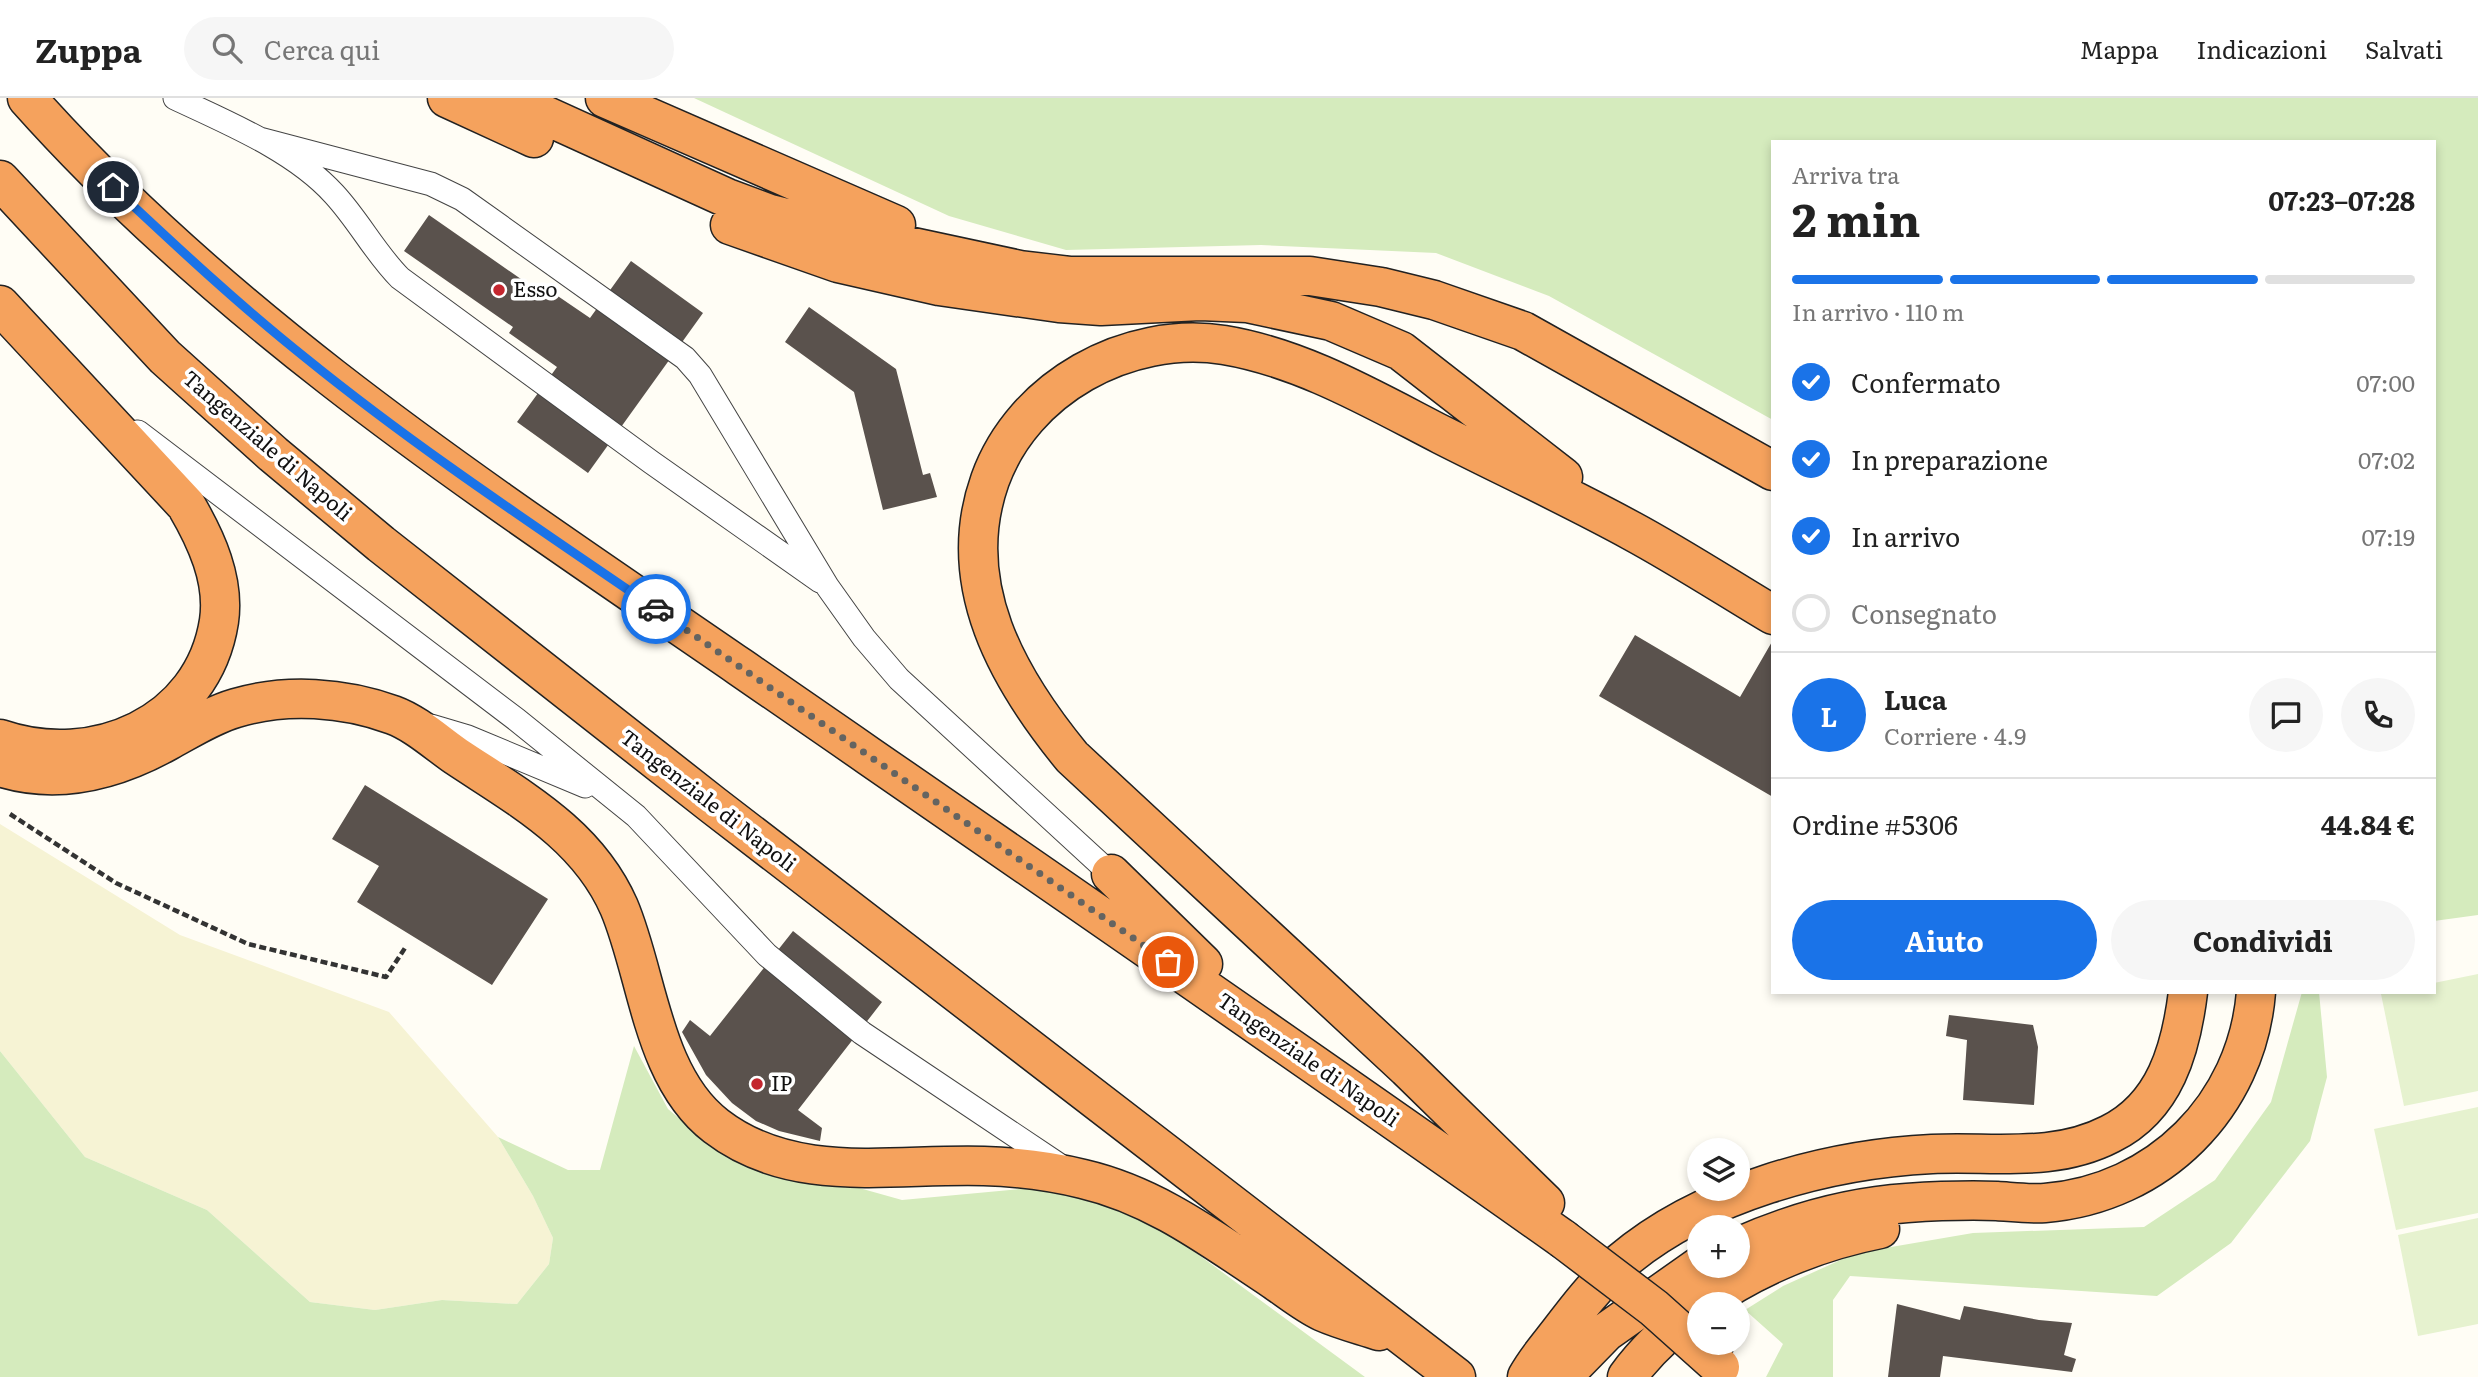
<!DOCTYPE html>
<html lang="it">
<meta charset="utf-8">
<style>
:root{--surface:#fff;--page:#f6f6f6;--text:#222;--muted:#767676;--line:#e0e0e0;--accent:#1a73e8}
body{margin:0;font-family:Literata,serif;background:var(--page);color:var(--text);height:100vh;display:flex;flex-direction:column;font-size:26px;white-space:nowrap}
*{box-sizing:border-box;margin:0}
p{font-size:23px;color:var(--muted)}
.icon{flex:none;width:38px;height:38px;fill:none;stroke:currentColor;stroke-width:2;stroke-linecap:round;stroke-linejoin:round}
.map{position:relative;flex:1;overflow:hidden}
.side{position:absolute;left:1771px;top:42px;width:665px;height:854px;display:flex;flex-direction:column;background:var(--surface);border-radius:0px;box-shadow:0 4px 10px #0003}
.side>*{flex:none}
.tools{position:absolute;left:1687px;top:1040px;display:grid;gap:14px}
.tools a{display:grid;place-items:center;width:63px;height:63px;border-radius:50%;background:var(--surface);box-shadow:0 4px 10px #0003;font-size:35px}
.pin{position:absolute;display:grid;place-items:center;width:60px;height:60px;color:#fff;margin:-30px;border:4px solid #fff;border-radius:50%;box-shadow:0 2px 7px #0007}
.courier{position:absolute;display:grid;place-items:center;width:70px;height:70px;margin:-35px;border:5px solid #1a73e8;border-radius:50%;background:#fff;color:#222;box-shadow:0 2px 9px #0007}
.summary em{font-style:normal;font-weight:700}
.summary div{display:flex;flex-direction:column-reverse}
.summary{display:flex;align-items:center;justify-content:space-between;height:119px;padding:0 21px}
h1{font-size:46px;font-weight:700;line-height:52px}
.bar{display:grid;grid-template-columns:repeat(4,1fr);gap:10px 7px;align-content:center;height:84px;padding:0 21px}
.bar i{height:9px;border-radius:5px;background:var(--line)}
.bar .current{background:var(--accent)}
.bar p{grid-column:span 4}
.line{display:flex;align-items:center;gap:18px;padding:0 21px;border-top:2px solid var(--line)}
.line div{flex:1}
.round{display:grid;place-items:center;flex:none;width:74px;height:74px;border-radius:37px;background:var(--page)}
ol{padding:0 21px;list-style:none}
li{display:flex;align-items:center;gap:21px;height:77px}
li p{margin-inline-start:auto}
li .icon{padding:7px;border-radius:50%;background:var(--accent);color:#fff;stroke-width:4}
li:last-child{color:var(--muted)}
li i{width:38px;height:38px;border:4px solid var(--line);border-radius:50%}
.primary-button{display:flex;gap:14px;margin-top:auto;padding:14px 21px}
.primary-button a{flex:1;height:80px;border-radius:42px;background:var(--accent);color:#fff;font-size:28px;font-weight:700;line-height:80px;text-align:center}
.primary-button a+a{background:var(--page);color:var(--text)}
header{display:flex;align-items:center;gap:42px;box-sizing:border-box;height:98px;padding:0 35px;background:var(--surface);border-bottom:2px solid var(--line)}
header strong{font-size:33px}
nav{display:flex;gap:38px;margin-inline-start:auto;font-size:24px}
.search{width:490px;height:63px;background:var(--page);display:flex;align-items:center;gap:18px;box-sizing:border-box;padding:0 24px;border-radius:38px;color:var(--muted);font-size:26px}
.map>svg:first-child{display:block}
.farmland{fill:#f6f3d4}
.green{fill:#d5ebbd}
.pitch{fill:#e6f2cf}
.building{fill:#5a524d}
.lines{fill:none;stroke-linecap:round;stroke-linejoin:round}
.lane-casing{stroke:#444;stroke-width:25}
.highway-casing{stroke:#222;stroke-width:41}
.path{stroke:#333;stroke-width:4.5;stroke-dasharray:7 3.5;stroke-linecap:butt}
.lane{stroke:#fff;stroke-width:23}
.highway{stroke:#f5a25d;stroke-width:38}
.highway-bridge-casing{stroke:#222;stroke-width:41;stroke-linecap:butt}
.highway-bridge{stroke:#f5a25d;stroke-width:38}
.done{stroke:#646461;stroke-width:7;stroke-dasharray:0 12.6}
.route{stroke:#1a73e8;stroke-width:9}
.poi-dot{fill:#c4262e;stroke:#fff;stroke-width:2.5}
.labels{text-anchor:middle;stroke-width:7;stroke-linejoin:round;paint-order:stroke}
.poi-label{font-size:21px;fill:#111;stroke:#fff;text-anchor:start}
.street-label{font-size:21px;fill:#111;stroke:#fff}
</style>
<header>
<strong>Zuppa</strong>
<div class="search"><svg class="icon" aria-label="search" viewBox="0 0 24 24"><circle cx="10" cy="10" r="6"/><path d="M15 15l6 6"/></svg>Cerca qui</div>
<nav><a>Mappa</a><a>Indicazioni</a><a>Salvati</a></nav>
</header>
<div class="map">
<svg width="2478" height="1279" viewBox="0 0 2478 1279">
<rect width="100%" height="100%" fill="#fffdf5"/>
<!-- farmland -->
<path class="farmland" d="M0,726L180,837L389,914L498,1039L533,1098L553,1140L549,1166L517,1206L442,1202L375,1212L310,1204L207,1112L85,1059L0,953Z"/>
<!-- green -->
<path class="green" d="M694,0H2478V817L2434,823V44H1773V322L1549,198L1436,155L1261,147L1066,152L949,118Z
M2302,894H2319L2327,979L2310,1043L2231,1145L2157,1198L1850,1178L1833,1202V1279H1766L1783,1246L1745,1212L1783,1188L1856,1155L1973,1135L2144,1129L2215,1082L2271,1004Z
M634,948L668,1011L713,1049L902,1102L1041,1089L1143,1116L1365,1279H0V953L85,1059L207,1112L310,1204L375,1212L442,1202L517,1206L549,1166L553,1140L533,1098L498,1039L568,1072H600Z"/>
<!-- pitch -->
<path class="pitch" d="M2478,876V993L2404,1008L2381,896L2434,894V885Z
M2478,1009V1115L2396,1132L2374,1031Z
M2478,1120V1226L2418,1238L2398,1137Z"/>
<!-- building -->
<path class="building" d="M429,117L541,195L546,190L590,220L631,163L703,215L588,375L517,324L557,269L509,235L513,229L404,153Z
M809,209L896,271L923,377L930,375L937,399L883,412L854,294L785,244Z
M1635,537L1740,599L1773,542V699L1599,598Z
M365,687L548,801L492,887L357,804L379,768L332,741Z
M793,833L882,904L798,1012L822,1030L820,1043L779,1033L756,1023L732,1005L706,977L682,934L690,922L710,938Z
M1949,917L2033,927L2038,949L2034,1007L1963,1002L1967,942L1946,938Z
M1897,1206L1960,1222L1964,1208L2039,1222L2072,1225L2064,1257L2076,1261L2072,1274L1943,1258L1940,1279H1888Z"/>
<g class="lines">
<!-- lane casing -->
<g class="lane-casing">
<path id="lane" d="M175,0C228,25 294,52 334,96C359,123 375,155 400,180L651,364L820,483
M260,41L431,86L462,101L685,260L700,277L827,488L864,540L899,581L1111,776
M138,334L517,622L636,718L767,857L862,935L1062,1069
M431,628L468,639L585,688"/>
</g>
<!-- highway casing -->
<g class="highway-casing">
<path id="highway" d="M27,0C231,229 490,397 740,569C1015,759 1290,948 1563,1141
M447,0L534,40
M507,0L727,100L770,116L834,132L1020,172L1071,178H1310L1381,189L1434,202L1523,233L1773,373
M605,0L896,127
M0,82L165,259L273,356L381,446L713,707L1456,1279
M730,127L838,165L939,188L1059,205L1101,208L1200,203L1247,205L1331,223L1401,253L1563,379
M0,207L186,407C206,441 225,482 219,523C203,627 93,673 0,641
M0,669C59,688 116,672 168,643C190,631 212,617 236,610C286,595 344,599 393,617C415,625 436,644 456,658C519,700 587,736 619,809C648,877 652,979 716,1028C794,1088 893,1065 984,1068C1017,1069 1050,1073 1083,1081C1156,1098 1213,1142 1274,1182C1290,1193 1306,1206 1323,1214C1341,1222 1361,1227 1379,1233
M1111,776L1203,866
M1545,1105L1407,970L1072,659C1008,581 953,486 990,382C1023,290 1127,232 1224,247C1302,260 1372,301 1442,337C1505,369 1570,399 1632,433C1680,459 1726,489 1773,517
M1738,1149C1792,1125 1847,1109 1907,1105C1937,1103 1968,1102 1997,1103C2013,1104 2030,1106 2045,1105C2158,1096 2247,1008 2256,894
M1703,1206C1754,1169 1819,1143 1880,1131
M1527,1279C1535,1264 1547,1250 1558,1236C1577,1211 1597,1185 1621,1164C1702,1095 1828,1061 1932,1056C1992,1053 2054,1065 2110,1036C2165,1009 2181,951 2188,894
M1562,1279L1606,1234L1701,1167
M1627,1279C1647,1251 1672,1229 1699,1209"/>
</g>
<!-- path -->
<path class="path" d="M10,716L116,785L248,846L386,879L405,850"/>
<!-- lane -->
<use href="#lane" class="lane"/>
<!-- highway -->
<use href="#highway" class="highway"/>
<!-- highway-bridge casing -->
<g class="highway-bridge-casing">
<path id="highway-bridge" d="M1563,1141L1654,1210L1720,1269"/>
</g>
<!-- highway-bridge -->
<use href="#highway-bridge" class="highway-bridge"/>
</g>
<g class="lines">
<!-- done -->
<path class="done" d="M656,511L1168,864"/>
<!-- route -->
<path class="route" d="M113,89C176,148 239,207 307,261C418,351 538,430 656,511"/>
</g>
<!-- markers -->
<g class="poi-dot">
<circle cx="499" cy="192" r="7"/>
<circle cx="757" cy="986" r="7"/>
</g>
<g class="labels">
<!-- poi labels -->
<g class="poi-label">
<text x="513" y="199">Esso</text>
<text x="771" y="993">IP</text>
</g>
<!-- street labels -->
<g class="street-label">
<text transform="translate(267 348) rotate(41)" y="7">Tangenziale di Napoli</text>
<text transform="translate(708 703) rotate(38)" y="7">Tangenziale di Napoli</text>
<text transform="translate(1308 962) rotate(35)" y="7">Tangenziale di Napoli</text>
</g>
</g>
</svg>
<div class="tools">
<a><svg class="icon" aria-label="layers" viewBox="0 0 24 24"><path d="M12 4l9 5-9 5-9-5zM3 14l9 5 9-5"/></svg></a>
<a>+</a>
<a>−</a>
</div>
<div class="pin" style="left:1168px;top:864px;background:#ea580c"><svg class="icon" aria-label="bag" viewBox="0 0 24 24"><path d="M5 8h14l-1 12H6zM9 8a3 3 0 0 1 6 0"/></svg></div>
<div class="pin" style="left:113px;top:89px;background:#1f2937"><svg class="icon" aria-label="home" viewBox="0 0 24 24"><path d="M3 11l9-7 9 7M6 9v11h12V9"/></svg></div>
<div class="courier" style="left:656px;top:511px"><svg class="icon" aria-label="car" viewBox="0 0 24 24"><path d="M5 17H2v-5l4-1 3-4h7l3 4 3 1v5h-3M9 17h6M6 11h13"/><circle cx="7" cy="17" r="2"/><circle cx="17" cy="17" r="2"/></svg></div>
<section class="side">
<div class="summary"><div><h1>2 min</h1><p>Arriva tra</p></div><em>07:23–07:28</em></div>
<div class="bar"><i class="current"></i><i class="current"></i><i class="current"></i><i></i><p>In arrivo · 110 m</p></div>
<ol>
<li><svg class="icon" aria-label="check" viewBox="0 0 24 24"><path d="M5 12l5 5 9-10"/></svg>Confermato<p>07:00</p></li>
<li><svg class="icon" aria-label="check" viewBox="0 0 24 24"><path d="M5 12l5 5 9-10"/></svg>In preparazione<p>07:02</p></li>
<li><svg class="icon" aria-label="check" viewBox="0 0 24 24"><path d="M5 12l5 5 9-10"/></svg>In arrivo<p>07:19</p></li>
<li><i></i>Consegnato</li>
</ol>
<div class="line" style="height:126px"><b class="round" style="background:var(--accent);color:#fff">L</b><div><b>Luca</b><p>Corriere · 4.9</p></div><a class="round"><svg class="icon" aria-label="chat" viewBox="0 0 24 24"><path d="M4 5h16v11H9l-5 4z"/></svg></a><a class="round"><svg class="icon" aria-label="phone" viewBox="0 0 24 24"><path d="M5 4h4l2 5-3 2q2 4 5 5l2-3 5 2v4C11 20 4 13 5 4z"/></svg></a></div>
<div class="line" style="height:91px"><div>Ordine #5306</div><b>44.84 €</b></div>
<div class="primary-button"><a>Aiuto</a><a>Condividi</a></div>
</section>
</div>
